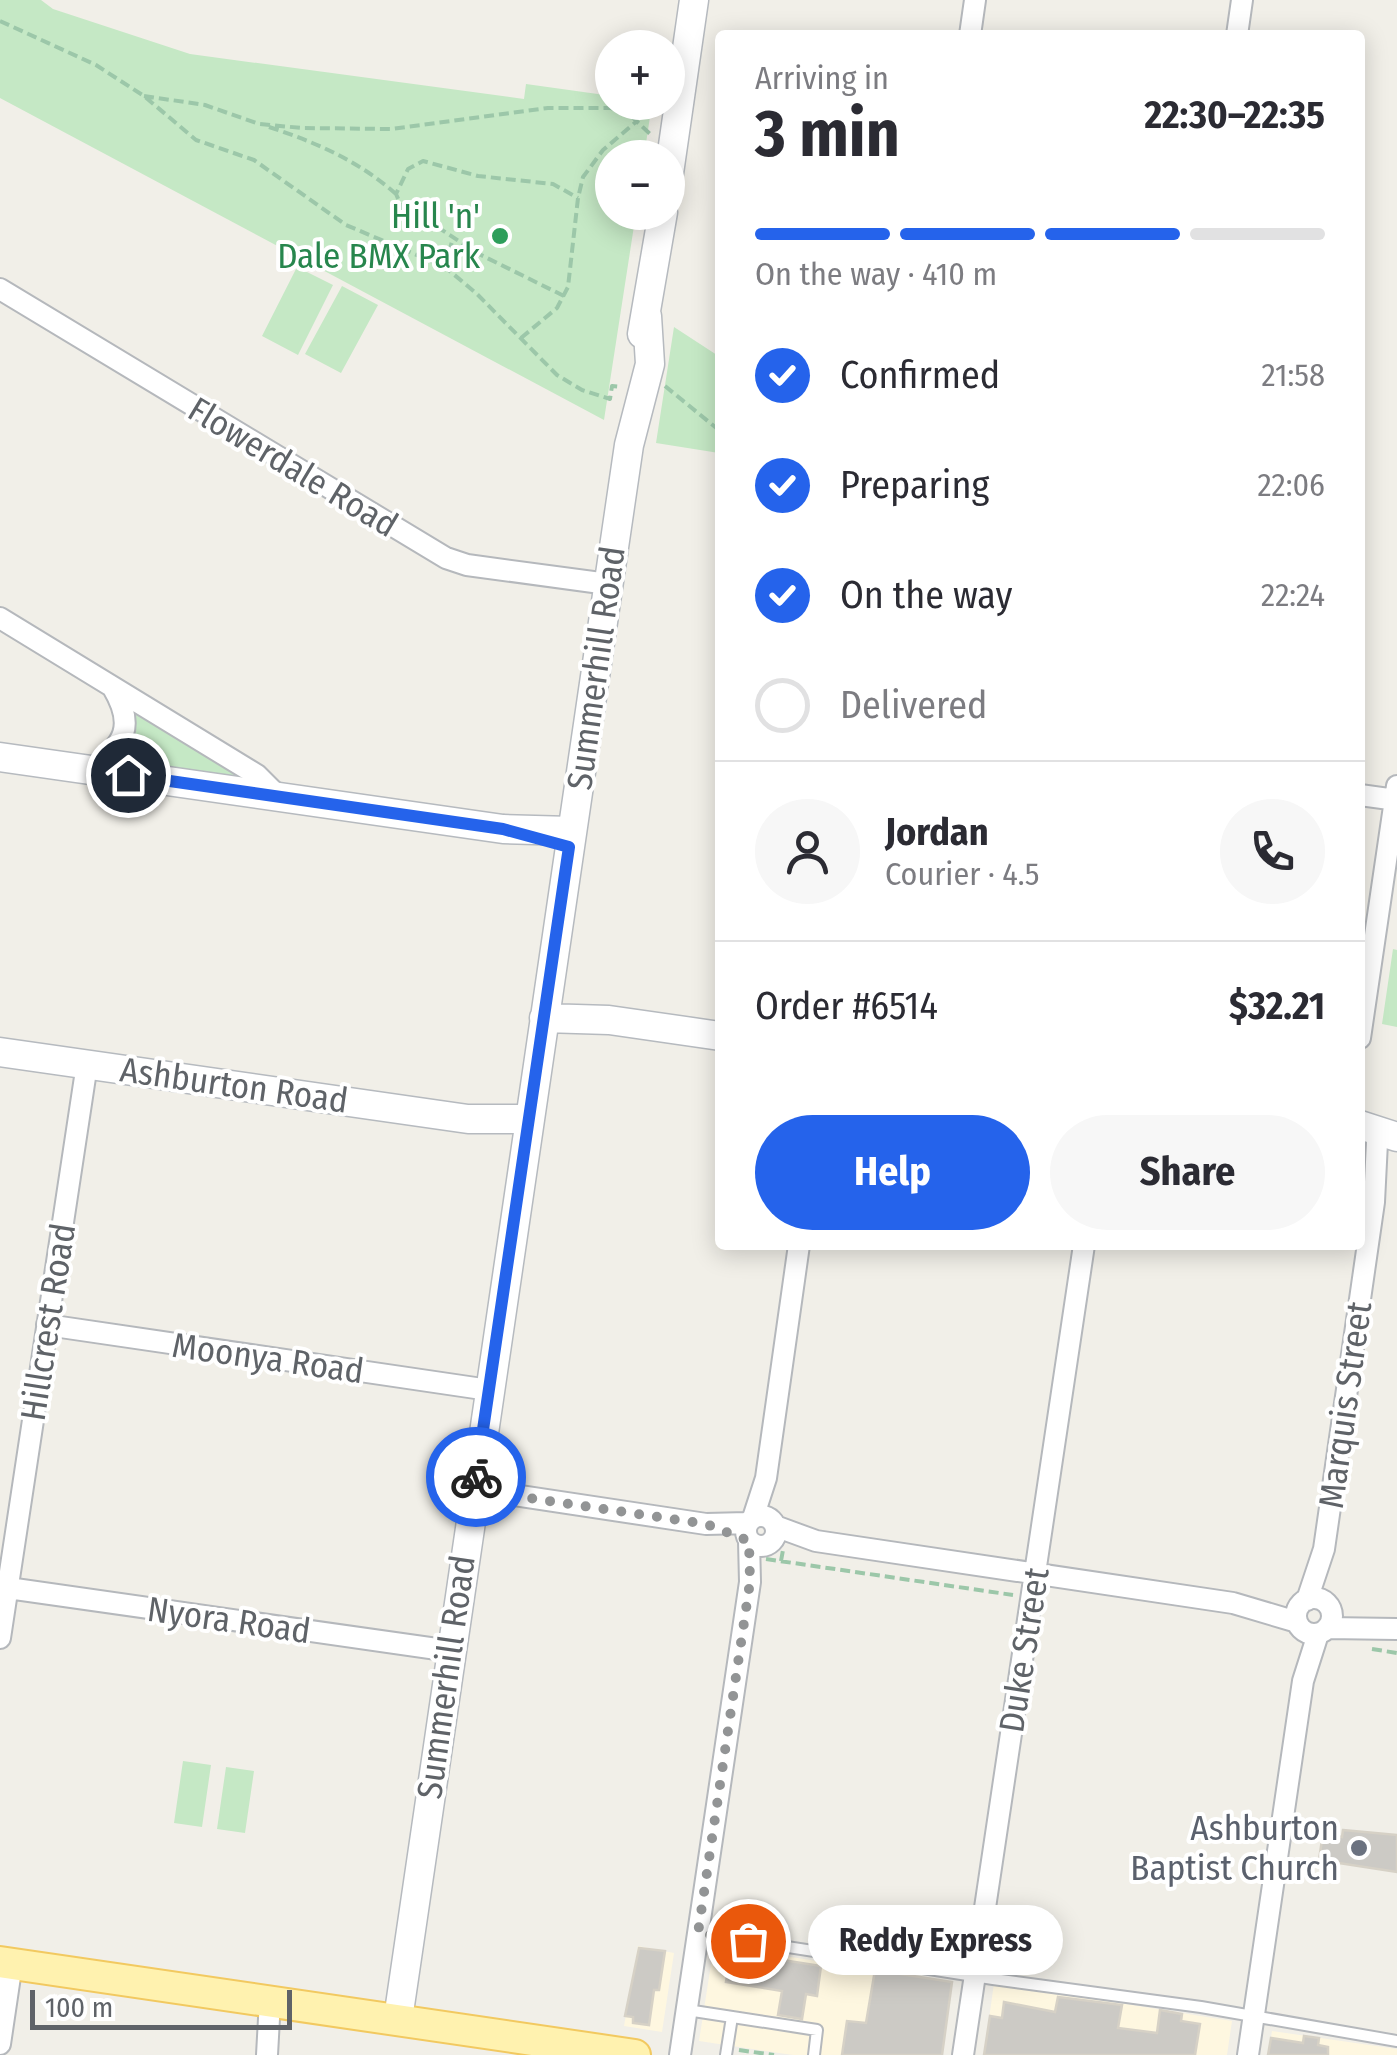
<!DOCTYPE html>
<meta charset="utf-8">
<style>
:root{--surface:#fff;--page:#f7f7f7;--text:#2b2b33;--muted:#7c7c81;--line:#e1e1e2;--accent:#2563eb}
body{margin:0;font-family:"Fira Sans Condensed",sans-serif;background:var(--page);color:var(--text);height:100vh;display:flex;flex-direction:column;font-size:38px;white-space:nowrap}
*{box-sizing:border-box;margin:0}
p{font-size:32px;color:var(--muted)}
.icon{flex:none;width:55px;height:55px;fill:none;stroke:currentColor;stroke-width:2;stroke-linecap:round;stroke-linejoin:round}
.map{position:relative;flex:1;overflow:hidden}
.panel{position:absolute;left:715px;top:30px;width:650px;height:1220px;display:flex;flex-direction:column;background:var(--surface);border-radius:10px;box-shadow:0 5px 25px #0003}
.panel>*{flex:none}
.fabs{position:absolute;left:595px;top:30px;display:grid;gap:20px}
.fabs a{display:grid;place-items:center;width:90px;height:90px;border-radius:50%;background:var(--surface);box-shadow:0 5px 25px #0003;font-size:50px}
.scale{position:absolute;left:30px;bottom:25px;width:262px;box-sizing:border-box;padding-left:10px;border:5px solid #5f6368;border-top:0;font-size:28px;line-height:35px;white-space:nowrap;color:#5f6368;-webkit-text-stroke:8px #fff;paint-order:stroke}
.pin{position:absolute;display:grid;place-items:center;width:85px;height:85px;color:#fff;margin:-42px;border:5px solid #fff;border-radius:50%;box-shadow:0 2px 10px #0007}
.courier{position:absolute;display:grid;place-items:center;width:100px;height:100px;margin:-50px;border:8px solid #2563eb;border-radius:50%;background:#fff;color:#222;box-shadow:0 2px 12px #0007}
.bubble{position:absolute;height:70px;border-radius:35px;background:var(--surface);box-shadow:0 5px 25px #0003;font-size:32px;font-weight:700;line-height:70px;text-align:center}
.head em{font-style:normal;font-weight:700}
.head div{display:flex;flex-direction:column-reverse}
.head{display:flex;align-items:center;justify-content:space-between;height:170px;padding:0 40px}
h1{font-size:65px;font-weight:700;line-height:75px}
.bar{display:grid;grid-template-columns:repeat(4,1fr);gap:15px 10px;align-content:center;height:120px;padding:0 40px}
.bar i{height:12px;border-radius:8px;background:var(--line)}
.bar .selected{background:var(--accent)}
.bar p{grid-column:span 4}
.line{display:flex;align-items:center;gap:25px;padding:0 40px;border-top:2px solid var(--line)}
.line div{flex:1}
.round{display:grid;place-items:center;flex:none;width:105px;height:105px;border-radius:52px;background:var(--page)}
ol{padding:0 40px;list-style:none}
li{display:flex;align-items:center;gap:30px;height:110px}
li p{margin-inline-start:auto}
li .icon{padding:10px;border-radius:50%;background:var(--accent);color:#fff;stroke-width:4}
li:last-child{color:var(--muted)}
li i{width:55px;height:55px;border:5px solid var(--line);border-radius:50%}
.cta{display:flex;gap:20px;margin-top:auto;padding:20px 40px}
.cta a{flex:1;height:115px;border-radius:60px;background:var(--accent);color:#fff;font-size:40px;font-weight:700;line-height:115px;text-align:center}
.cta a+a{background:var(--page);color:var(--text)}
.map>svg:first-child{display:block}
.commercial{fill:#fef7e0}
.green{fill:#c5e8c5}
.building{fill:#cccac5;stroke:#d6d1c6;stroke-width:2.5}
.lines{fill:none;stroke-linecap:round;stroke-linejoin:round}
.lane-casing{stroke:#b5b8bc;stroke-width:14}
.street-casing{stroke:#b5b8bc;stroke-width:24}
.secondary-casing{stroke:#b6babf;stroke-width:31}
.primary-casing{stroke:#f2c960;stroke-width:34}
.path{stroke:#9cc7a9;stroke-width:4;stroke-dasharray:10 5;stroke-linecap:butt}
.lane{stroke:#fff;stroke-width:10}
.street{stroke:#fff;stroke-width:20}
.secondary{stroke:#fff;stroke-width:28}
.primary{stroke:#fff2af;stroke-width:30}
.done{stroke:#929495;stroke-width:10;stroke-dasharray:0 18}
.route{stroke:#2563eb;stroke-width:12}
.leisure-dot{fill:#2e9e5b;stroke:#fff;stroke-width:4}
.worship-dot{fill:#6b7280;stroke:#fff;stroke-width:4}
.labels{text-anchor:middle;stroke-width:8;stroke-linejoin:round;paint-order:stroke}
.leisure-label{font-size:35px;fill:#27864d;stroke:#fff;text-anchor:end}
.street-label{font-size:35px;fill:#5f6368;stroke:#fff}
.worship-label{font-size:35px;fill:#5b616d;stroke:#fff;text-anchor:end}
</style>
<div class="map">
<svg width="1397" height="2055" viewBox="0 0 1397 2055">
<rect width="100%" height="100%" fill="#f1efe8"/>
<!-- commercial -->
<path class="commercial" d="M714,1945L952,1982L942,2055H793L699,2041Z
M638,1946L674,1953L662,2032L624,2026Z
M994,1983L1232,2021L1227,2055H984Z
M1272,2031L1397,2049V2055H1268Z"/>
<!-- green -->
<path class="green" d="M0,0H41L53,9L190,54L524,99L526,84L612,96V102L652,103L644,157L612,158V212L636,213L604,420L0,98Z
M297,267L333,285L298,355L262,336Z
M342,286L378,305L341,373L305,354Z
M674,327L720,357V457L719,453L656,443Z
M133,713H137L239,777L117,763L129,744Z
M1393,949L1397,950V1027L1382,1024Z
M183,1761L211,1765L202,1827L174,1823Z
M226,1767L254,1771L245,1833L217,1829Z"/>
<!-- building -->
<path class="building" d="M1343,1830L1397,1835V1872L1319,1860L1323,1833L1342,1837Z
M639,1948L665,1951L659,1990H654L649,2025L633,2023V2017L625,2016Z
M731,1952L821,1966L817,1996L806,1994L802,2019L778,2015L782,1991L726,1982Z
M875,1970L952,1982L942,2055H842L847,2021L866,2023Z
M1058,1997L1122,2005L1118,2028L1157,2033L1160,2010L1182,2014L1181,2021L1200,2024L1195,2055H984L990,2016L1002,2018L1004,2002L1055,2012Z
M1304,2036L1319,2038L1318,2045L1328,2047V2055H1268L1271,2038L1303,2043Z"/>
<g class="lines">
<!-- lane casing -->
<g class="lane-casing">
<path id="lane" d="M698,1933L993,1979L1201,2007L1397,2041
M687,2010L817,2030L814,2055
M726,2055L732,2017"/>
</g>
<!-- street casing -->
<g class="street-casing">
<path id="street" d="M970,35L975,0
M1237,35L1242,0
M0,289L446,558L467,565L608,584
M0,618L257,775L279,797
M91,770C124,744 136,727 113,688
M1360,795L1397,800
M1360,1038L1397,786
M47,1325L489,1390
M474,1489L706,1524L747,1523
M746 1531a15 15 0 1 1 30 0a15 15 0 1 1-30 0Z
M753,1518L766,1478L799,1245
M775,1526L816,1541L1233,1603L1297,1622
M8,1588L451,1651
M1296 1616a18 18 0 1 1 36 0a18 18 0 1 1-36 0Z
M1307,1600L1324,1549L1374,1202L1377,1142L1384,1133
M1327,1628L1397,1629
M0,1638L87,1064
M0,2044L12,1963
M267,2055L270,2000
M680,2055L750,1582L749,1541
M963,2055L1084,1245
M1248,2055L1303,1681L1318,1634"/>
</g>
<!-- secondary casing -->
<g class="secondary-casing">
<path id="secondary" d="M668,180L694,0
M642,334L663,212
M0,757L503,829L571,831
M544,1018L609,1020L720,1036
M0,1052L468,1119H529
M1360,1125L1397,1137
M398,2019L629,445L650,364L647,316"/>
</g>
<!-- primary casing -->
<g class="primary-casing">
<path id="primary" d="M0,1962L635,2055"/>
</g>
<!-- path -->
<path class="path" d="M0,21L96,65L144,96L196,140L254,160L346,225L445,267L477,294L557,375L582,390L610,399L612,386L622,387
M144,96L205,105L259,124L302,128L391,129L548,108H611L628,113L650,134
M269,127C315,142 359,161 396,194
M445,267L453,238
M564,296L477,253L430,222L403,210L396,194L408,169L423,161L478,176L553,184L578,198
M521,338L557,308L568,287L578,198L583,177L603,150L637,121
M665,386L720,431
M766,1559L1013,1595
M781,1561L783,1550
M1372,1649L1397,1653
M739,2050L774,2055"/>
<!-- lane -->
<use href="#lane" class="lane"/>
<!-- street -->
<use href="#street" class="street"/>
<!-- secondary -->
<use href="#secondary" class="secondary"/>
<!-- primary -->
<use href="#primary" class="primary"/>
</g>
<g class="lines">
<!-- done -->
<path class="done" d="M476,1477L474,1490L706,1524L749,1541L750,1582L698,1933L748,1941"/>
<!-- route -->
<path class="route" d="M128,775L503,829L569,847L476,1477"/>
</g>
<!-- markers -->
<circle class="leisure-dot" cx="500" cy="236" r="10"/>
<circle class="worship-dot" cx="1359" cy="1848" r="10"/>
<g class="labels">
<!-- leisure labels -->
<g class="leisure-label">
<text x="480" y="228">Hill 'n'<tspan x="480" dy="40">Dale BMX Park</tspan></text>
</g>
<!-- street labels -->
<g class="street-label">
<text transform="translate(293 467) rotate(31)" y="12">Flowerdale Road</text>
<text transform="translate(596 668) rotate(-82)" y="12">Summerhill Road</text>
<text transform="translate(234 1085) rotate(8)" y="12">Ashburton Road</text>
<text transform="translate(48 1322) rotate(-81)" y="12">Hillcrest Road</text>
<text transform="translate(268 1358) rotate(8)" y="12">Moonya Road</text>
<text transform="translate(1345 1405) rotate(-82)" y="12">Marquis Street</text>
<text transform="translate(229 1620) rotate(8)" y="12">Nyora Road</text>
<text transform="translate(1024 1650) rotate(-81)" y="12">Duke Street</text>
<text transform="translate(446 1677) rotate(-82)" y="12">Summerhill Road</text>
</g>
<!-- worship labels -->
<g class="worship-label">
<text x="1339" y="1840">Ashburton<tspan x="1339" dy="40">Baptist Church</tspan></text>
</g>
</g>
</svg>
<div class="fabs">
<a>+</a>
<a>−</a>
</div>
<div class="scale">100 m</div>
<div class="pin" style="left:748px;top:1941px;background:#ea580c"><svg class="icon" aria-label="bag" viewBox="0 0 24 24"><path d="M5 8h14l-1 12H6zM9 8a3 3 0 0 1 6 0"/></svg></div>
<div class="pin" style="left:128px;top:775px;background:#1f2937"><svg class="icon" aria-label="home" viewBox="0 0 24 24"><path d="M3 11l9-7 9 7M6 9v11h12V9"/></svg></div>
<div class="courier" style="left:476px;top:1477px"><svg class="icon" aria-label="bike" viewBox="0 0 24 24"><circle cx="6" cy="16" r="4"/><circle cx="18" cy="16" r="4"/><path d="M6 16l4-8h5l3 8M10 8l3 8H6M13 5h3"/></svg></div>
<div class="bubble" style="left:808px;top:1905px;width:255px">Reddy Express</div>
<section class="panel">
<div class="head"><div><h1>3 min</h1><p>Arriving in</p></div><em>22:30–22:35</em></div>
<div class="bar"><i class="selected"></i><i class="selected"></i><i class="selected"></i><i></i><p>On the way · 410 m</p></div>
<ol>
<li><svg class="icon" aria-label="check" viewBox="0 0 24 24"><path d="M5 12l5 5 9-10"/></svg>Confirmed<p>21:58</p></li>
<li><svg class="icon" aria-label="check" viewBox="0 0 24 24"><path d="M5 12l5 5 9-10"/></svg>Preparing<p>22:06</p></li>
<li><svg class="icon" aria-label="check" viewBox="0 0 24 24"><path d="M5 12l5 5 9-10"/></svg>On the way<p>22:24</p></li>
<li><i></i>Delivered</li>
</ol>
<div class="line" style="height:180px"><a class="round"><svg class="icon" aria-label="person" viewBox="0 0 24 24"><circle cx="12" cy="8" r="4"/><path d="M4 21q1-7 8-7t8 7"/></svg></a><div><b>Jordan</b><p>Courier · 4.5</p></div><a class="round"><svg class="icon" aria-label="phone" viewBox="0 0 24 24"><path d="M5 4h4l2 5-3 2q2 4 5 5l2-3 5 2v4C11 20 4 13 5 4z"/></svg></a></div>
<div class="line" style="height:130px"><div>Order #6514</div><b>$32.21</b></div>
<div class="cta"><a>Help</a><a>Share</a></div>
</section>
</div>
